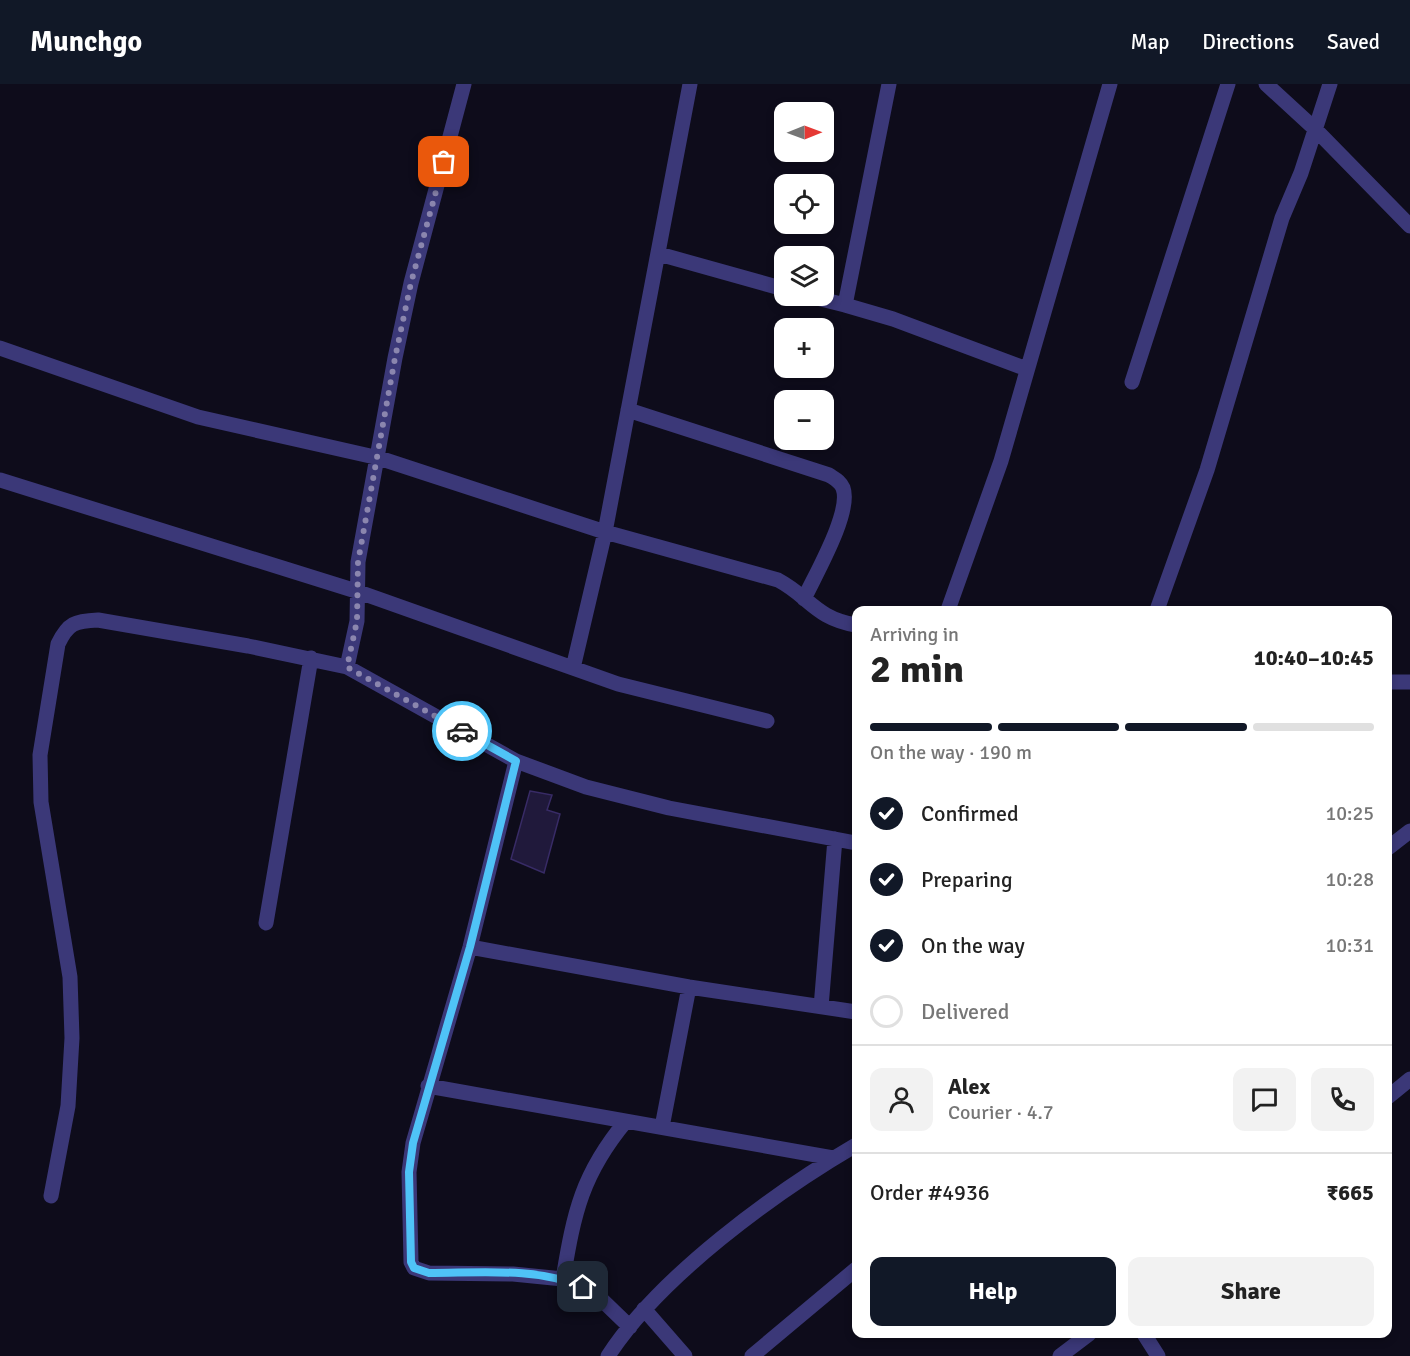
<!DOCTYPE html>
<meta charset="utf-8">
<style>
:root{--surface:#fff;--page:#f2f2f2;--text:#222;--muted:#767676;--line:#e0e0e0;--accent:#111827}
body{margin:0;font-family:Signika,sans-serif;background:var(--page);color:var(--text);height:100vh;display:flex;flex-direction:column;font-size:22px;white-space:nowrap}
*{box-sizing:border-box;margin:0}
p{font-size:20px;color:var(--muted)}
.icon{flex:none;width:33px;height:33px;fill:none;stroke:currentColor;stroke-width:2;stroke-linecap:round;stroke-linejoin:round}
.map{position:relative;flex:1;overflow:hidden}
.sheet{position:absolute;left:852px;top:522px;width:540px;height:732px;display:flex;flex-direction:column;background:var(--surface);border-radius:12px;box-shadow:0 3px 9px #0003}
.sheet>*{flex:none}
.needle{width:39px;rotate:89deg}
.fabs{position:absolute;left:774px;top:18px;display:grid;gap:12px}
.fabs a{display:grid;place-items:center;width:60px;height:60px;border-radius:12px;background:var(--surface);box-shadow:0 3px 9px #0003;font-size:30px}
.pin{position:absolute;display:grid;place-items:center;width:51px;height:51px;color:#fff;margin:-26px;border-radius:12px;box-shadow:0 3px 9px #0006}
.courier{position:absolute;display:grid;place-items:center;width:60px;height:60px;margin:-30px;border:4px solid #4fc3f7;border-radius:50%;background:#fff;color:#222;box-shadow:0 2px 8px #0007}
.headline em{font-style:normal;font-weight:800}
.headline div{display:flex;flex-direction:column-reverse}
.headline{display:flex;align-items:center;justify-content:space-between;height:102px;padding:0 18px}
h1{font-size:39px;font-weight:800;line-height:45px}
.bar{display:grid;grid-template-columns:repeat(4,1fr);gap:9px 6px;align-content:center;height:72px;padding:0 18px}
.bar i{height:8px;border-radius:4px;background:var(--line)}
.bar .on{background:var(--accent)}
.bar p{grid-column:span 4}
.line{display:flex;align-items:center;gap:15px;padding:0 18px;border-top:2px solid var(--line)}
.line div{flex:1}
.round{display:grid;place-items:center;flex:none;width:63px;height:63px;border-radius:12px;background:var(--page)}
ol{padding:0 18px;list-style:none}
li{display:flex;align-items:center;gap:18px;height:66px}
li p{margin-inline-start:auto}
li .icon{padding:6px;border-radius:50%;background:var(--accent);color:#fff;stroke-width:4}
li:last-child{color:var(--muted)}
li i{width:33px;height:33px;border:3px solid var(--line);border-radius:50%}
.action{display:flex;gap:12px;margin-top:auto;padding:12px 18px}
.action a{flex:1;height:69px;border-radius:12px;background:var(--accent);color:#fff;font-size:24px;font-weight:800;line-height:69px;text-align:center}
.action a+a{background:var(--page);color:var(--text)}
header{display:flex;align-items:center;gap:36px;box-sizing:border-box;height:84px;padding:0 30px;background:var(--accent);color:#fff}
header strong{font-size:28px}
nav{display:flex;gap:33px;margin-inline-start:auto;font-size:21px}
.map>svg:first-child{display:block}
.building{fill:#20193b;stroke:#382b66;stroke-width:1.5}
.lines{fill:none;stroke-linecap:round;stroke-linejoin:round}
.street{stroke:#3b3878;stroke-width:15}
.done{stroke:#8b86ae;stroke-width:6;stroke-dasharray:0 10.8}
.route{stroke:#4fc3f7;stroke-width:8}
</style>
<header>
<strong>Munchgo</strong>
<nav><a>Map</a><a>Directions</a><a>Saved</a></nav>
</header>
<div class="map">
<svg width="1410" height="1272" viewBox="0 0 1410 1272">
<rect width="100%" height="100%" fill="#0e0c1b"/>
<!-- building -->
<path class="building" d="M530,707L552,711L547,726L560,730L544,789L511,775Z"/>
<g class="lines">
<!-- street -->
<path class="street" d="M1266,0L1315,45L1410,142
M659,170L784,205
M809,212L845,221L889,0
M845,221L893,235L1027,285
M0,264L198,333L379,374L605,448L778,496C810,513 815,534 856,541
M1132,298L1228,0
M628,326L829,391C835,395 840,397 843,404C852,428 815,491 804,515
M0,396L356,507L618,600L767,637
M948,526L1001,377L1110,0
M1157,526L1207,386L1282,134L1301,89L1330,0
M347,583L357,537L358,478L395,274L411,199L464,0
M573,584L605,448L690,0
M1388,598H1410
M516,677L470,863L413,1059L409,1088L411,1178L414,1184L429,1189L513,1190L563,1195L602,1216L630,1243
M1388,764L1410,747
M266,839L311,574
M470,863L689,903L856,928
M821,923L835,755
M428,1002L833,1074
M1388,1013L1410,995
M662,1043L689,903
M51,1112L68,1022L72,954L70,893L41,718L40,671L58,560C68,539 75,537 98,536L248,562L347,583L516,677L586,703L669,724L856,759
M563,1195C574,1128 582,1090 626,1037
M644,1225L685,1272
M1144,1250L1158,1272
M608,1272C660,1192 774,1109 856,1061
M752,1272L856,1185
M1060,1272L1089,1250"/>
</g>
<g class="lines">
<!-- done -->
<path class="done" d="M444,78L411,199L395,274L358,478L357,537L347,583L462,647"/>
<!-- route -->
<path class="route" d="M462,647L516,677L470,863L413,1059L409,1088L411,1178L414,1184L429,1189C480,1189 536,1183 583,1203"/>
</g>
</svg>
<div class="fabs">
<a><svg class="needle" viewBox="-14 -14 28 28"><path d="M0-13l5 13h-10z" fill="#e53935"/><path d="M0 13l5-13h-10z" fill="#767676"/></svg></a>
<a><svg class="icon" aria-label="locate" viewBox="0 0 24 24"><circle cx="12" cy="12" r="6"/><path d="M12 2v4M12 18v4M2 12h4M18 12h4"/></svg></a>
<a><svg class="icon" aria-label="layers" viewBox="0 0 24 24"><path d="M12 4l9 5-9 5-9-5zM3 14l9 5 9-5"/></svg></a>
<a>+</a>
<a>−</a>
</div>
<div class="pin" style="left:444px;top:78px;background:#ea580c"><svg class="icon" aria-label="bag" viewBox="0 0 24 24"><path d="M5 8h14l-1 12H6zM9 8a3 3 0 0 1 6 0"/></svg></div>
<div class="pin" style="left:583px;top:1203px;background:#1f2937"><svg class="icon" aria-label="home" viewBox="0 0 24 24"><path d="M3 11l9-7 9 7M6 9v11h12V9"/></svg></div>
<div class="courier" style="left:462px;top:647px"><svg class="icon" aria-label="car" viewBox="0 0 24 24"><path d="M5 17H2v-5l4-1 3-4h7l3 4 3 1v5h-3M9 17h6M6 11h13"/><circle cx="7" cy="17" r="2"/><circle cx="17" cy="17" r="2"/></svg></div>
<section class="sheet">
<div class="headline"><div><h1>2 min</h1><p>Arriving in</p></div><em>10:40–10:45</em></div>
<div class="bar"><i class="on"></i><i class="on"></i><i class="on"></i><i></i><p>On the way · 190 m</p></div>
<ol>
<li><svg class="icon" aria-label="check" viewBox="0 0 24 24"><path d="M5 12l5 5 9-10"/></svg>Confirmed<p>10:25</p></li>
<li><svg class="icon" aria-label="check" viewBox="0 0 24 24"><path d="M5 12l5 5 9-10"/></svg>Preparing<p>10:28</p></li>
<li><svg class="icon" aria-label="check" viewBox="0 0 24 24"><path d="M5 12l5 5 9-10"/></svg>On the way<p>10:31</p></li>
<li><i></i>Delivered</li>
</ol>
<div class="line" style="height:108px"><a class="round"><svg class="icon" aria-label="person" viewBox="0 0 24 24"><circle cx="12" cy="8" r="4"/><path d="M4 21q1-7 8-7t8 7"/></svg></a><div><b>Alex</b><p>Courier · 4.7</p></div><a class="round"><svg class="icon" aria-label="chat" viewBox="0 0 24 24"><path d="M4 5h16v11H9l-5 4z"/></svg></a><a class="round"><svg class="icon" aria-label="phone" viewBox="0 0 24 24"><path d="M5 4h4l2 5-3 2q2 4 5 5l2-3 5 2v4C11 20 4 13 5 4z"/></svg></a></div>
<div class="line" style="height:78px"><div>Order #4936</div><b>₹665</b></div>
<div class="action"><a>Help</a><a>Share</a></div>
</section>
</div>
